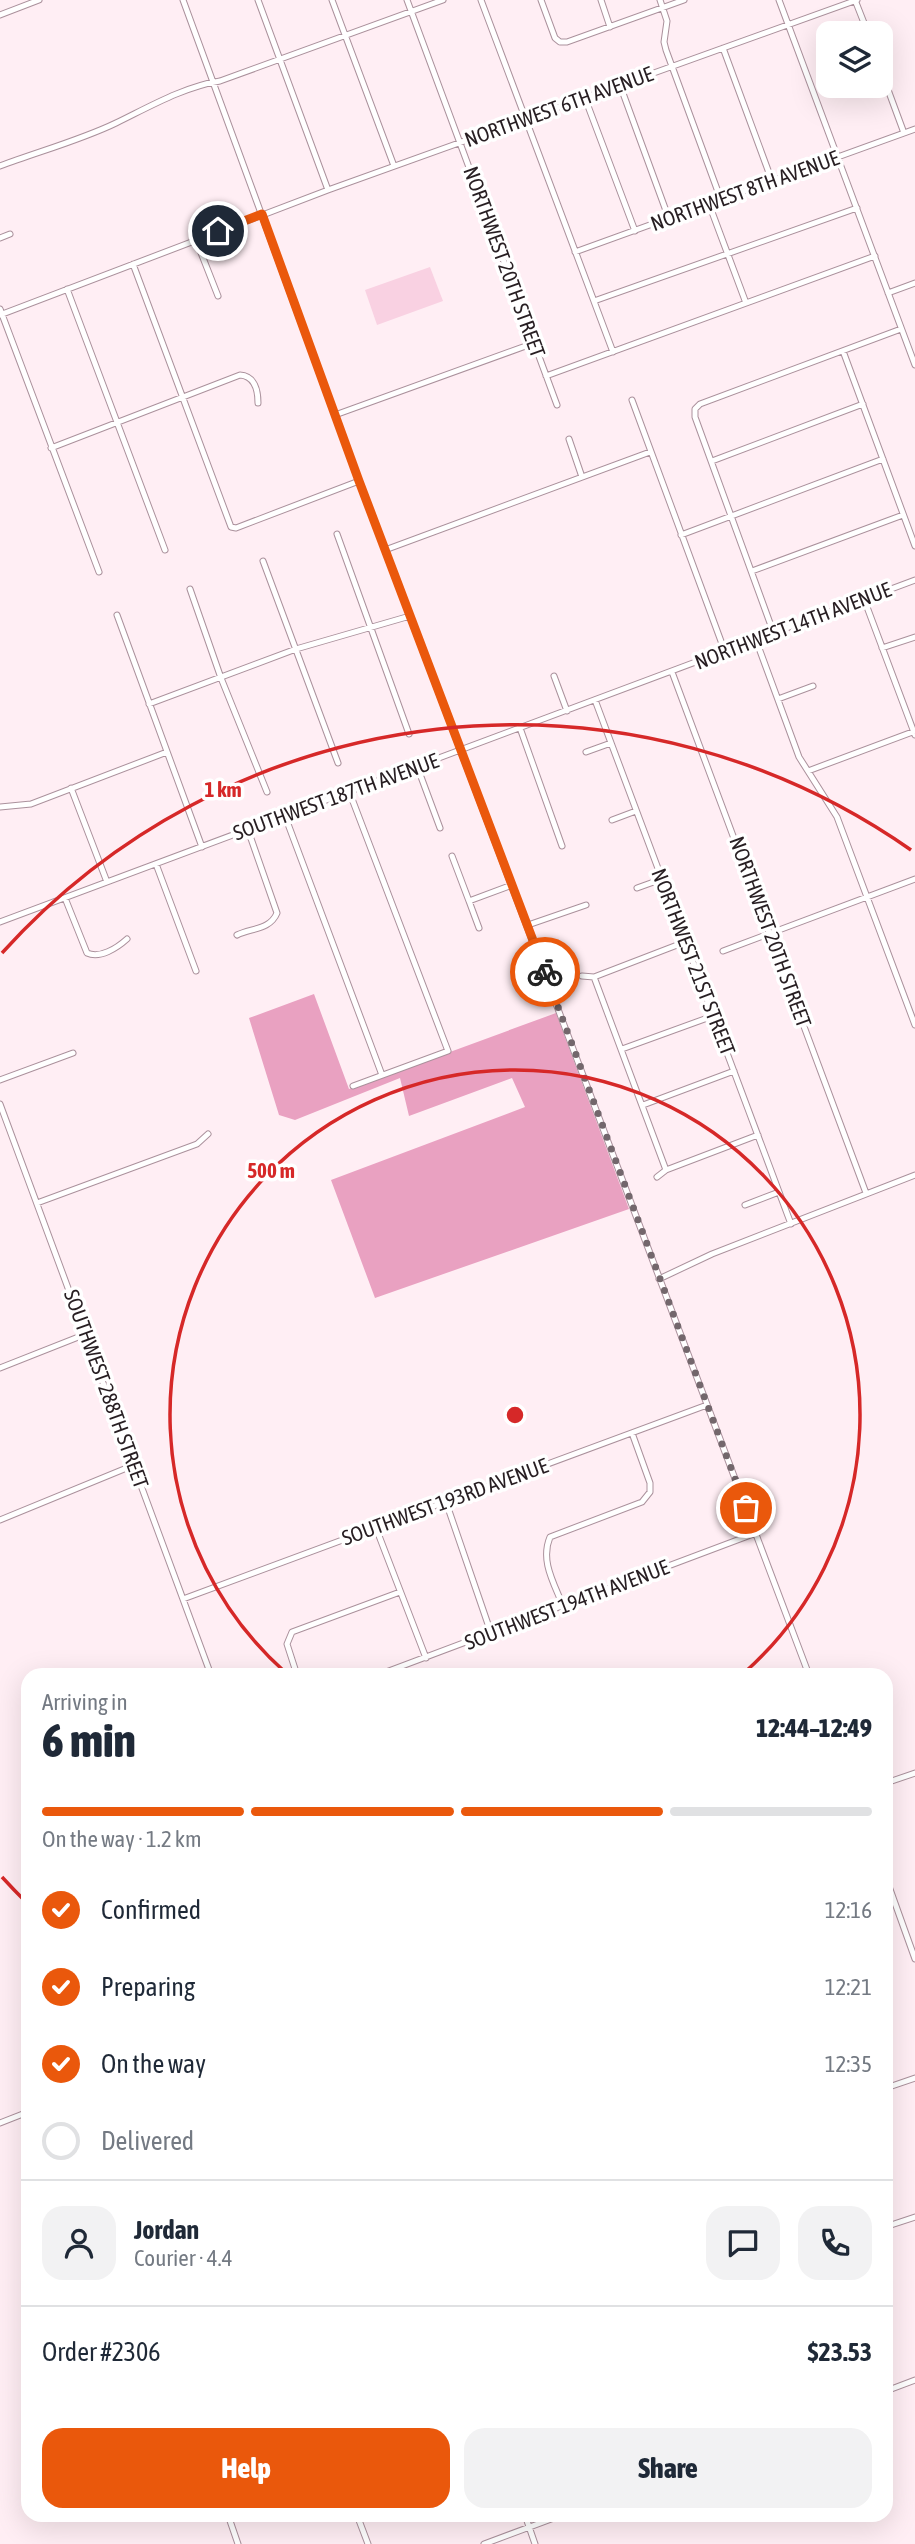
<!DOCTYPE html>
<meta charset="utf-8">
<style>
:root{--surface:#fff;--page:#f2f2f3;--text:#1f2937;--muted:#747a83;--line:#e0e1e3;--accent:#ea580c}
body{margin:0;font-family:"Asap Condensed",sans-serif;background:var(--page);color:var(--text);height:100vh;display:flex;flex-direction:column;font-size:26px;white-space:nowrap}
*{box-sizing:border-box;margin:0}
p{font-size:23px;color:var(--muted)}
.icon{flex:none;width:38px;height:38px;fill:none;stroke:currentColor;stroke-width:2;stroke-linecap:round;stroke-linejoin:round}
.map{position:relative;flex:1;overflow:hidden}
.details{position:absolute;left:21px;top:1668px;width:872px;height:854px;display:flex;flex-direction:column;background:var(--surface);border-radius:21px;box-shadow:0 7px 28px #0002}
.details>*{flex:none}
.fabs{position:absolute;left:816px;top:21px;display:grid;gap:14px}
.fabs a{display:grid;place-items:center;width:77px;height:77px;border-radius:14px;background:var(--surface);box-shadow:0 7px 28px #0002;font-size:35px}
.pin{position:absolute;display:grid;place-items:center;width:60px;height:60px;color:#fff;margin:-30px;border:4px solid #fff;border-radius:50%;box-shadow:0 2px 7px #0007}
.courier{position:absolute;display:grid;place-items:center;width:70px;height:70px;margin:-35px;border:5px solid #ea580c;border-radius:50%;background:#fff;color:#222;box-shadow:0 2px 9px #0007}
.overview em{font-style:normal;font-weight:800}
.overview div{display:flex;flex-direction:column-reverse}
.overview{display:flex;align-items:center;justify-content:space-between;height:119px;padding:0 21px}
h1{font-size:46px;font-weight:800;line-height:52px}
.bar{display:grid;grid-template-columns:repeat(4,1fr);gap:10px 7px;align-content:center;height:84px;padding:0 21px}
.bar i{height:9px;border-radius:5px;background:var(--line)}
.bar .active{background:var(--accent)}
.bar p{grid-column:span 4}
.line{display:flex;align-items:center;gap:18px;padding:0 21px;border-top:2px solid var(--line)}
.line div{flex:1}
.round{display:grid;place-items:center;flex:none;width:74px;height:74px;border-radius:21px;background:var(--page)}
ol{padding:0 21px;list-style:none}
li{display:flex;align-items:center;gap:21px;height:77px}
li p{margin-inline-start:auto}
li .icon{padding:7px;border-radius:50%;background:var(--accent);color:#fff;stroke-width:4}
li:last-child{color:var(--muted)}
li i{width:38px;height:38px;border:4px solid var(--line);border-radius:50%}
.primary-button{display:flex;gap:14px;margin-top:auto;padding:14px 21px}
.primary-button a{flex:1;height:80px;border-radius:21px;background:var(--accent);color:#fff;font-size:28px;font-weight:800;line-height:80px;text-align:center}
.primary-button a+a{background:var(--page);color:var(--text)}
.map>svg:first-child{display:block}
.green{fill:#f9d1e2}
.forest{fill:#e9a1c1}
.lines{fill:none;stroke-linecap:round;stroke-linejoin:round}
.minor-casing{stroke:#ab919c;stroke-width:7}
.minor{stroke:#fff;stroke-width:5}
.done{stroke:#73676c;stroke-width:7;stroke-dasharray:0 12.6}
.route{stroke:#ea580c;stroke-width:9}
.ring{fill:none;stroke:#d62828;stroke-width:3.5}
.labels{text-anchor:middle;stroke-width:7;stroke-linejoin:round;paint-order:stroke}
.street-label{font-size:21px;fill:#271e22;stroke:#fff}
.centre{fill:#d62828;stroke:#fff;stroke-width:3.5}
.ring-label{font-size:21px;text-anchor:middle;font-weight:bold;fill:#d62828;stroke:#fff;stroke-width:7;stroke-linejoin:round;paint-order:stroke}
</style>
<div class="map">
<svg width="915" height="2544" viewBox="0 0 915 2544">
<rect width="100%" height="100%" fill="#ffeef4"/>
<!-- green -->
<path class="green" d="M430,267L443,301L377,325L365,290Z"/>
<!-- forest -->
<path class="forest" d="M314,994L349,1089L556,1013L629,1209L375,1298L331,1180L525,1107L512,1078L409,1116L400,1078L295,1120L279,1115L249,1018Z"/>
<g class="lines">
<!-- minor casing -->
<g class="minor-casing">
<path id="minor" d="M183,0L359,481L809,1675
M258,0L328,190
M332,0L394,166
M407,0L557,405
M481,0L613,352
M541,0L555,38L560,42H567L684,0
M601,0L610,27
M660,0L667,21L664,42L666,50L721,200
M779,0L915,365
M855,0L868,33
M0,15L39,0
M723,48L772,181
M880,68L904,133
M620,85L669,219
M585,98L635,231
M0,166C37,152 81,140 116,123C149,107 183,87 220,81L443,0
M709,204L746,303
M0,238L10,234
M196,240L218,296
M575,252L915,129
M133,264L231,527L236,528L359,481
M67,289L165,550
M888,293L915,283
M594,301L857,208
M0,309L99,572
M0,315L328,190L857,0
M843,351L915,546
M546,376L875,256
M632,400L725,652
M335,415L534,343
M569,439L582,477
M51,448L240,375C255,376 258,391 258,403
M712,461L863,404
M337,534L409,734
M681,535L883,459
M385,550L650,452
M263,561L338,763
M752,571L903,515
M190,589L221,678L267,792
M864,599L915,735
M117,615L202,847
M774,634L695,417V409L700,404L901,329
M756,640L799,757L837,817L915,1025
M882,648L915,637
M672,672L866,1193
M554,676L567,711
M778,699L813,686
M595,700L791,1224
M149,704L296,649L410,616
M520,728L562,846
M586,752L611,743
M417,766L440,828
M808,771L915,731
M71,788L107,882
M349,791L448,1051L353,1086
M0,807L31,804L167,752
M285,816L382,1075
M612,820L636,811
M452,856L469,901L512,885
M156,864L196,971
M637,888L662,879
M65,898L87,953C100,959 117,948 127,939
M469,901L479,928
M0,922L915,580
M528,925L586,905
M237,935C251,928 270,930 277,913L248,830
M723,951L915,879
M582,976L594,977L685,942
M594,977L666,1170
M622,1049L713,1016
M0,1080L73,1053
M0,1104L211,1675
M643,1105L734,1071
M657,1177L666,1170L758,1135
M37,1203L197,1144L208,1134
M745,1205L779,1192
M659,1279L712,1254L915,1175
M0,1368L86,1334
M446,1502L491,1633
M0,1520L134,1465
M376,1528L426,1658
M183,1599L707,1405
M563,1606C554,1583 540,1561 550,1537L642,1502L650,1492V1483L632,1433
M297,1675L287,1644L292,1632L400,1592
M378,1675L756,1533
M886,1783L915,1773
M886,1878L915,1959
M886,2088L915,2078
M0,2123L28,2112
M888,2226L915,2217
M886,2391L915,2380
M228,2515L238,2544
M357,2515L368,2544
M525,2515L535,2544
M484,2544L562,2515"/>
</g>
<!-- minor -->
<use href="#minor" class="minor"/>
</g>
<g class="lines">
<!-- done -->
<path class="done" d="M545,972L746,1508"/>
<!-- route -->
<path class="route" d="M218,231L262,214L359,481L545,972"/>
</g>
<!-- distance rings -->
<g class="ring">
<path d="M286 1673A345 345 0 1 1 744 1673"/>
<path d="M27 1903A690 690 0 0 1 2 1877M2 953A690 690 0 0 1 911 850"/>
</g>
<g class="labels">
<!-- street labels -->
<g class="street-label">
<text transform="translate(559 107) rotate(-20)" y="7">NORTHWEST 6TH AVENUE</text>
<text transform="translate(745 191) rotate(-20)" y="7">NORTHWEST 8TH AVENUE</text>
<text transform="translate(504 262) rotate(70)" y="7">NORTHWEST 20TH STREET</text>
<text transform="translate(793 626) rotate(-21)" y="7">NORTHWEST 14TH AVENUE</text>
<text transform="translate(336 797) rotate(-20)" y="7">SOUTHWEST 187TH AVENUE</text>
<text transform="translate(770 932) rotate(70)" y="7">NORTHWEST 20TH STREET</text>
<text transform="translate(693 962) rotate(69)" y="7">NORTHWEST 21ST STREET</text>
<text transform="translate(106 1389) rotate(70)" y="7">SOUTHWEST 288TH STREET</text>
<text transform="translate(445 1502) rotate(-20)" y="7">SOUTHWEST 193RD AVENUE</text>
<text transform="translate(567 1605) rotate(-21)" y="7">SOUTHWEST 194TH AVENUE</text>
</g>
</g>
<circle cx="515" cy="1415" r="10" class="centre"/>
<g class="ring-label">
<text x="223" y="797">1 km</text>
<text x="271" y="1178">500 m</text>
</g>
</svg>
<div class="fabs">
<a><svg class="icon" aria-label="layers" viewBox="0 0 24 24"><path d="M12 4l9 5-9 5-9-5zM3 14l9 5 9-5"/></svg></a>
</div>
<div class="pin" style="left:746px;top:1508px;background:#ea580c"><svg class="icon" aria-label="bag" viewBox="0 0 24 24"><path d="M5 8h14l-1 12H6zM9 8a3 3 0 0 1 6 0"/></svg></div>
<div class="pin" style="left:218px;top:231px;background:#1f2937"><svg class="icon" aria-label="home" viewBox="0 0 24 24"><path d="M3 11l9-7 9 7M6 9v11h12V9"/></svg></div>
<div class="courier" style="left:545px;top:972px"><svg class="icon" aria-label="bike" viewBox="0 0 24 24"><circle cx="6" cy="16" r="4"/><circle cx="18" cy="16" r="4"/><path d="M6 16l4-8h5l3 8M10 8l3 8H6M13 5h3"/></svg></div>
<section class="details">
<div class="overview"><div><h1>6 min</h1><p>Arriving in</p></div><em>12:44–12:49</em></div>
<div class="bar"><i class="active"></i><i class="active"></i><i class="active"></i><i></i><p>On the way · 1.2 km</p></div>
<ol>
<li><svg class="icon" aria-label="check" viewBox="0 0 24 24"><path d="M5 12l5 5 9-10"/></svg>Confirmed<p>12:16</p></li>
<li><svg class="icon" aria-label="check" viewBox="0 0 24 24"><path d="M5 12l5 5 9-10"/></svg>Preparing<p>12:21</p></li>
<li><svg class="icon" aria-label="check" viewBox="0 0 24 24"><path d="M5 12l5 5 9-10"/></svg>On the way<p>12:35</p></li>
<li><i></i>Delivered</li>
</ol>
<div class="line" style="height:126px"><a class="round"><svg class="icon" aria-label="person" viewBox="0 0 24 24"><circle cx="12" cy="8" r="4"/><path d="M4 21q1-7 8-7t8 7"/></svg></a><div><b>Jordan</b><p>Courier · 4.4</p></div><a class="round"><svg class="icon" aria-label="chat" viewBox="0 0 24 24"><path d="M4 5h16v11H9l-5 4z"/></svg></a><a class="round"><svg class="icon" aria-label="phone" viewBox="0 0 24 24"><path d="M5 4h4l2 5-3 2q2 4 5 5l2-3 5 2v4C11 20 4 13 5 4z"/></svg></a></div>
<div class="line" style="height:91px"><div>Order #2306</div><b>$23.53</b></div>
<div class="primary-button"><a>Help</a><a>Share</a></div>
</section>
</div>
